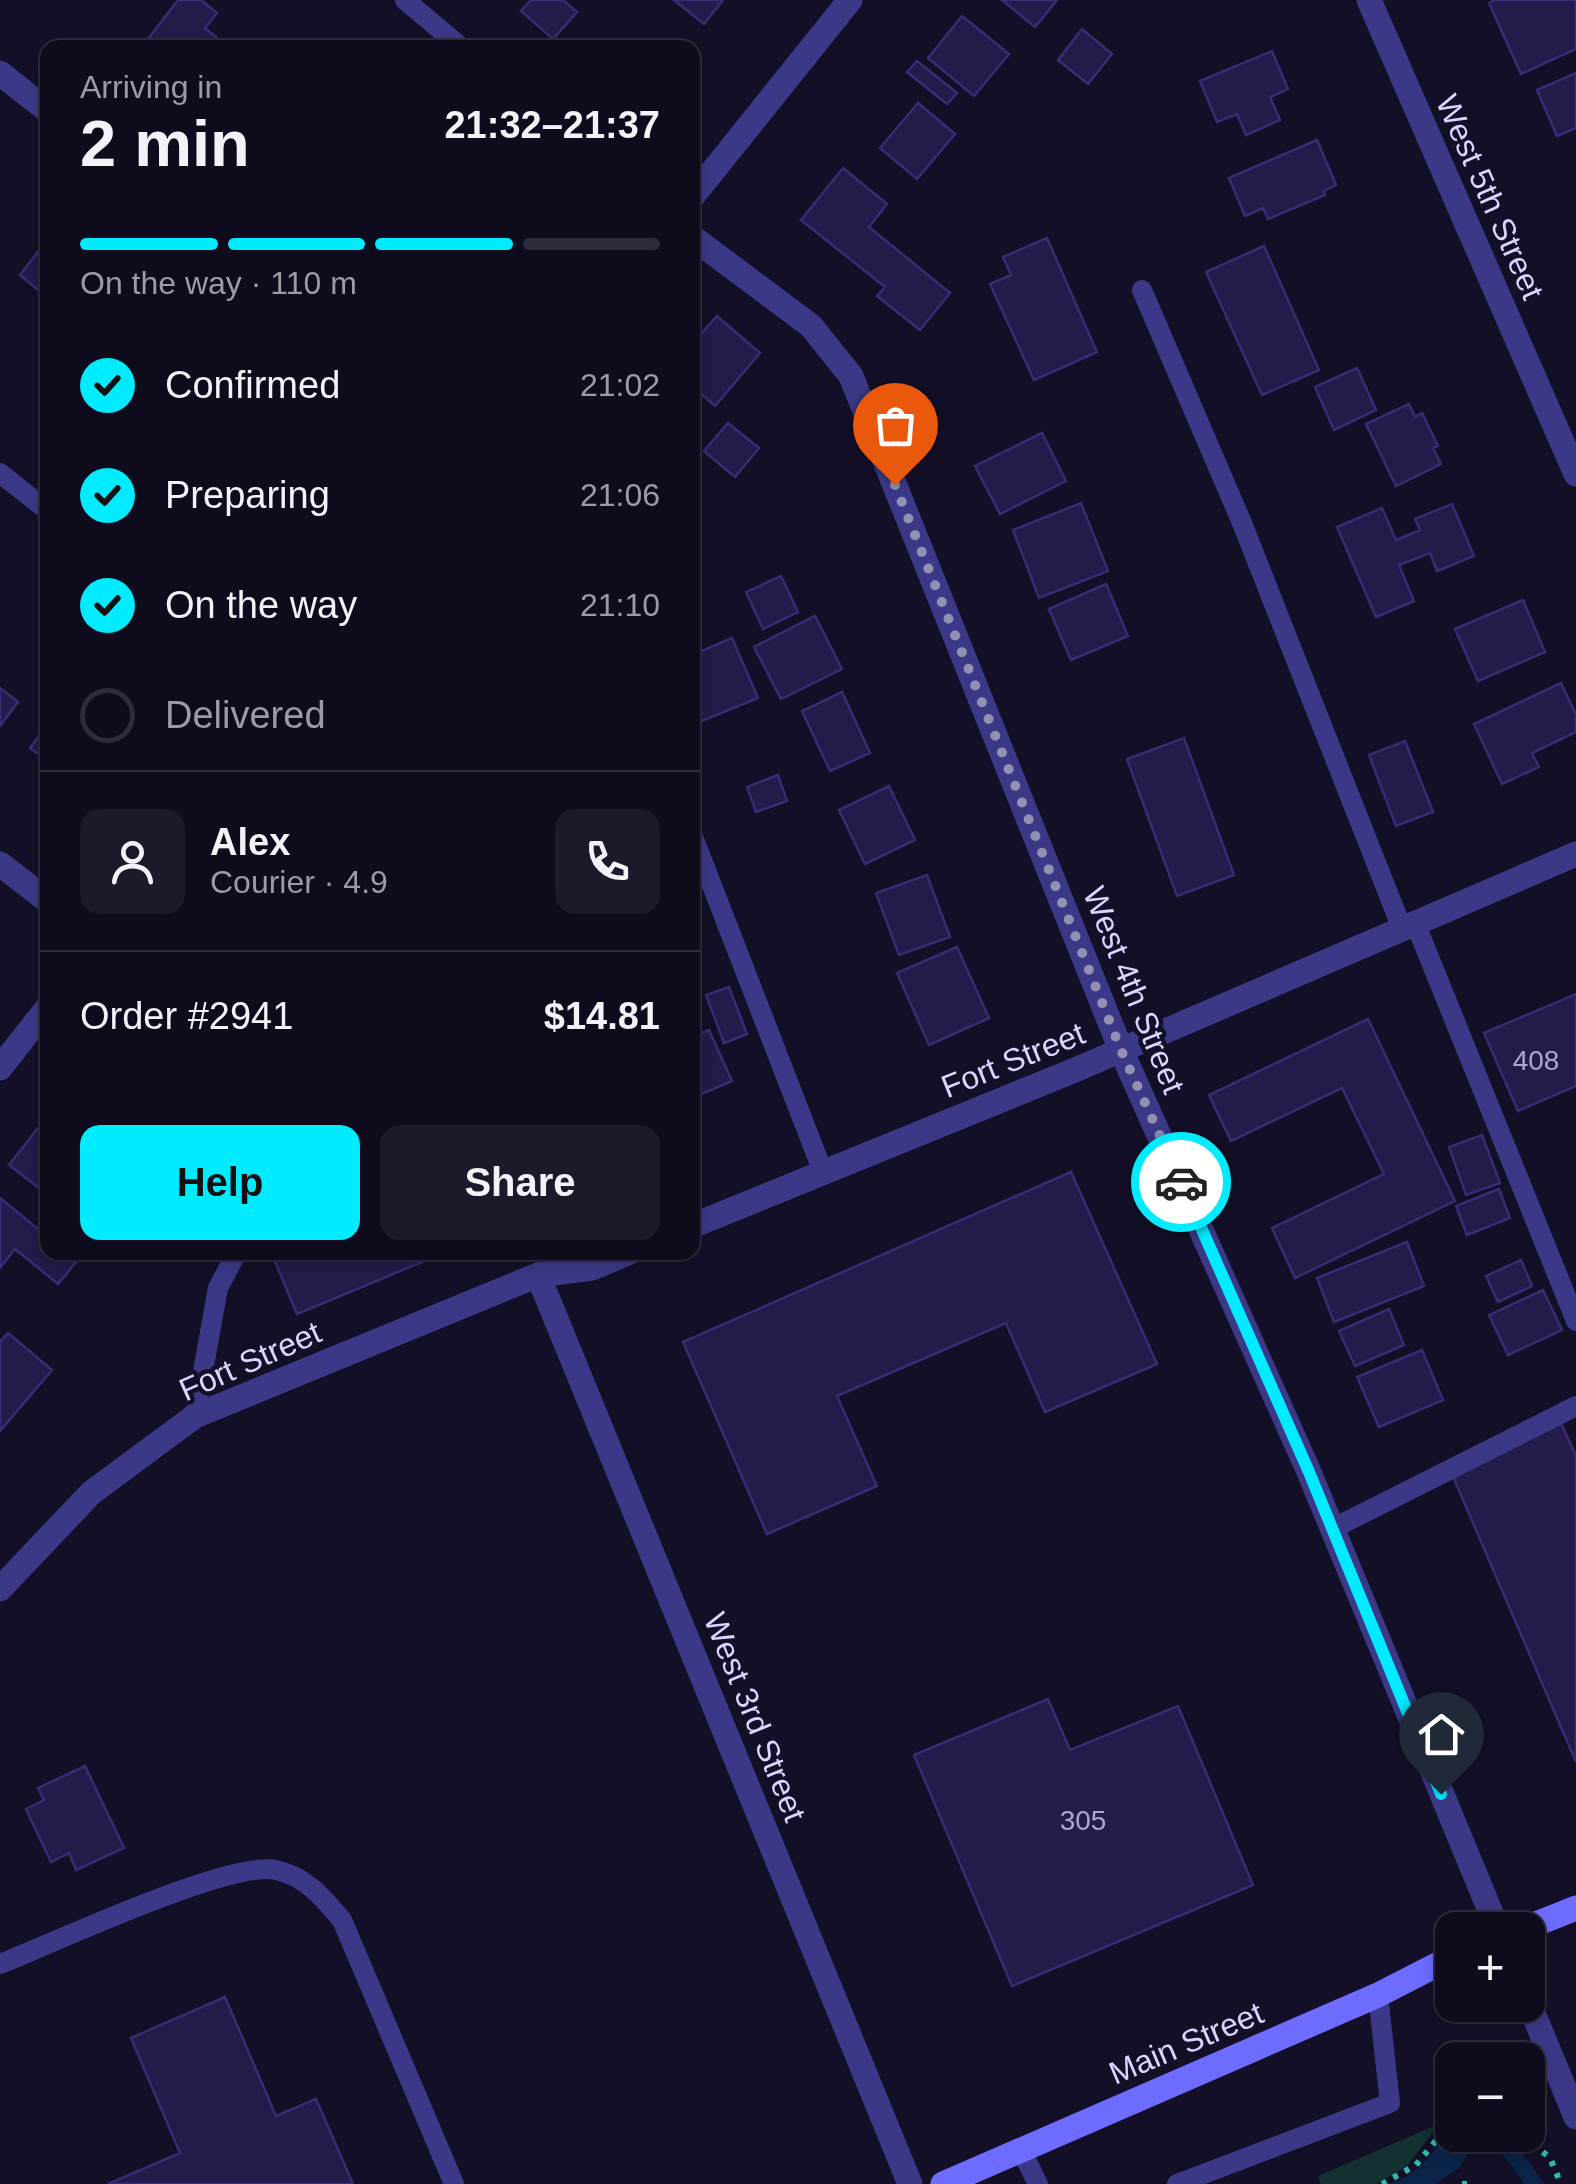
<!DOCTYPE html>
<meta charset="utf-8">
<style>
:root{--surface:#0e0b1d;--page:#1c192a;--text:#f1f3f6;--muted:#9b9ba4;--line:#2e2b3b;--accent:#01ebff}
body{margin:0;font-family:Helvetica,sans-serif;background:var(--page);color:var(--text);height:100vh;display:flex;flex-direction:column;font-size:38px;white-space:nowrap}
*{box-sizing:border-box;margin:0}
p{font-size:32px;color:var(--muted)}
.icon{flex:none;width:55px;height:55px;fill:none;stroke:currentColor;stroke-width:2;stroke-linecap:round;stroke-linejoin:round}
.map{position:relative;flex:1;overflow:hidden}
.details{position:absolute;left:40px;top:40px;width:660px;height:1220px;display:flex;flex-direction:column;background:var(--surface);border-radius:20px;box-shadow:0 5px 15px #0003,0 0 0 2px var(--line)}
.details>*{flex:none}
.buttons{position:absolute;left:1435px;top:1912px;display:grid;gap:20px}
.buttons a{display:grid;place-items:center;width:110px;height:110px;border-radius:20px;background:var(--surface);box-shadow:0 5px 15px #0003,0 0 0 2px var(--line);font-size:50px}
.pin{position:absolute;display:grid;place-items:center;width:85px;height:85px;color:#fff;margin:-102px -42px;border-radius:50% 50% 50% 0;rotate:-45deg;box-shadow:0 0 10px #0007}
.pin .icon{rotate:45deg}
.courier{position:absolute;display:grid;place-items:center;width:100px;height:100px;margin:-50px;border:8px solid #01ebff;border-radius:50%;background:#fff;color:#222;box-shadow:0 2px 12px #0007}
.overview em{font-style:normal;font-weight:700}
.overview div{display:flex;flex-direction:column-reverse}
.overview{display:flex;align-items:center;justify-content:space-between;height:170px;padding:0 40px}
h1{font-size:65px;font-weight:700;line-height:75px}
.bar{display:grid;grid-template-columns:repeat(4,1fr);gap:15px 10px;align-content:center;height:120px;padding:0 40px}
.bar i{height:12px;border-radius:8px;background:var(--line)}
.bar .on{background:var(--accent)}
.bar p{grid-column:span 4}
.line{display:flex;align-items:center;gap:25px;padding:0 40px;border-top:2px solid var(--line)}
.line div{flex:1}
.round{display:grid;place-items:center;flex:none;width:105px;height:105px;border-radius:20px;background:var(--page)}
ol{padding:0 40px;list-style:none}
li{display:flex;align-items:center;gap:30px;height:110px}
li p{margin-inline-start:auto}
li .icon{padding:10px;border-radius:50%;background:var(--accent);color:#111;stroke-width:4}
li:last-child{color:var(--muted)}
li i{width:55px;height:55px;border:5px solid var(--line);border-radius:50%}
.primary-button{display:flex;gap:20px;margin-top:auto;padding:20px 40px}
.primary-button a{flex:1;height:115px;border-radius:20px;background:var(--accent);color:#111;font-size:40px;font-weight:700;line-height:115px;text-align:center}
.primary-button a+a{background:var(--page);color:var(--text)}
.map>svg:first-child{display:block}
.green{fill:#123130}
.water{fill:#0b244a}
.building{fill:#231b49;stroke:#392c75;stroke-width:2.5}
.lines{fill:none;stroke-linecap:round;stroke-linejoin:round}
.path{stroke:#2dbbb0;stroke-width:6;stroke-dasharray:5 8;stroke-linecap:butt}
.lane{stroke:#3b3987;stroke-width:20}
.street{stroke:#3b3987;stroke-width:25}
.secondary{stroke:#6d6cff;stroke-width:25}
.done{stroke:#9490b3;stroke-width:10;stroke-dasharray:0 18}
.route{stroke:#01ebff;stroke-width:12}
.labels{text-anchor:middle;stroke-width:9;stroke-linejoin:round;paint-order:stroke}
.number-label{font-size:28px;fill:#aca6d2}
.street-label{font-size:32px;fill:#d9d5ff;stroke:#130f27}
</style>
<div class="map">
<svg width="1576" height="2184" viewBox="0 0 1576 2184">
<rect width="100%" height="100%" fill="#130f27"/>
<!-- green -->
<path class="green" d="M1439,2124L1407,2166L1376,2184H1321L1318,2176Z"/>
<!-- water -->
<path class="water" d="M1452,2131V2135C1509,2135 1512,2135 1544,2184H1524C1511,2164 1500,2143 1473,2145L1459,2168L1435,2184H1389C1429,2169 1425,2157 1452,2131Z"/>
<!-- building -->
<path class="building" d="M178,0H201L217,13L205,28L229,48H141Z
M531,0H563L577,12L553,39L521,11Z
M674,0H723L704,24Z
M1002,0H1057L1035,27Z
M1495,0H1576V49L1521,74L1489,3Z
M962,16L1009,54L974,96L928,58Z
M1082,29L1112,54L1088,84L1058,60Z
M1272,51L1288,89L1270,97L1280,120L1246,135L1237,114L1217,122L1200,81Z
M917,61L957,93L947,104L907,72Z
M1576,73V128L1557,136L1537,90Z
M918,103L955,134L917,179L880,148Z
M1317,140L1336,185L1324,191L1325,195L1268,219L1263,208L1245,216L1229,178Z
M843,168L887,204L869,227L950,293L920,330L877,296L885,287L801,220Z
M1047,238L1097,352L1034,380L990,284L1011,275L1003,257Z
M43,245L48,248V298L20,275Z
M1264,246L1319,370L1262,395L1206,272Z
M717,316L760,353L715,406L692,386V344Z
M1357,368L1376,410L1334,430L1315,387Z
M1409,404L1415,417L1422,413L1438,446L1433,448L1441,464L1396,486L1366,424Z
M728,423L759,448L735,477L704,451Z
M1042,433L1066,481L1000,514L975,466Z
M1081,503L1108,571L1039,598L1013,530Z
M1452,504L1474,556L1437,571L1430,553L1399,565L1414,601L1376,617L1337,527L1382,508L1396,540L1420,530L1415,519Z
M781,576L798,612L763,629L746,592Z
M1106,584L1128,636L1071,660L1049,609Z
M1523,600L1545,652L1478,681L1455,629Z
M815,616L842,669L781,699L754,647Z
M732,638L758,698L702,721L692,699V655Z
M1561,683L1576,715V732L1532,753L1539,767L1502,784L1474,724Z
M0,688L18,702L0,726Z
M842,692L870,753L830,771L802,711Z
M48,724V761L30,748Z
M1184,738L1234,875L1177,896L1127,759Z
M1405,741L1433,812L1396,826L1369,755Z
M778,775L787,801L756,812L747,787Z
M889,786L915,840L865,864L839,810Z
M927,875L950,937L899,955L876,893Z
M957,947L989,1018L929,1045L897,973Z
M729,987L747,1034L724,1043L706,995Z
M1576,994V1086L1518,1111L1484,1033Z
M1368,1019L1455,1201L1295,1278L1272,1228L1384,1174L1342,1088L1231,1141L1209,1095Z
M709,1030L732,1081L692,1098V1037Z
M45,1119L48,1121V1195L9,1165Z
M1482,1135L1500,1183L1466,1195L1449,1147Z
M1071,1172L1157,1364L1045,1412L1006,1323L837,1396L877,1486L767,1534L683,1342Z
M1499,1189L1510,1218L1467,1235L1456,1206Z
M0,1198L48,1237V1252H67L77,1261L58,1284L15,1249L0,1268Z
M1407,1242L1424,1286L1334,1322L1317,1278Z
M271,1252H446L297,1314Z
M1521,1260L1532,1286L1498,1302L1486,1276Z
M1543,1290L1562,1330L1508,1355L1489,1315Z
M1389,1309L1404,1345L1355,1366L1339,1331Z
M8,1333L52,1370L0,1431V1342Z
M1422,1350L1443,1400L1379,1427L1357,1377Z
M1561,1423L1576,1456V1762L1451,1472Z
M1048,1699L1070,1750L1178,1706L1253,1885L1012,1986L914,1755Z
M85,1766L124,1848L76,1870L69,1853L51,1862L26,1809L44,1800L38,1788Z
M225,1997L276,2116L316,2099L353,2184H108L180,2153L131,2038Z"/>
<g class="lines">
<!-- path -->
<path class="path" d="M1523,2135L1550,2158L1561,2184
M1382,2184L1416,2165L1443,2132L1452,2126
M1462,2184H1470"/>
<!-- lane -->
<path class="lane" d="M405,0L462,48
M1142,290L1242,523L1403,931
M0,473L48,511
M692,834L823,1172
M1416,925L1576,1321
M195,1416L218,1288L237,1252
M1332,1529L1576,1406
M0,1964C53,1943 230,1860 276,1870C307,1877 323,1898 342,1920L454,2184
M1021,2150L1038,2184
M1177,2184L1390,2103L1378,1995"/>
<!-- street -->
<path class="street" d="M1369,0L1576,474
M0,73L48,111
M692,197L850,0
M692,237L811,326L851,376L1121,1050L1309,1472L1498,1930
M0,864L48,901
M0,1068L48,1007
M692,1226L1075,1070L1576,854
M538,1275L910,2184
M0,1589L91,1493L195,1416L538,1275L592,1268L630,1252
M1528,2001L1576,2117"/>
<!-- secondary -->
<path class="secondary" d="M1521,1930L1576,1908
M943,2184L1378,1995L1452,1957"/>
</g>
<g class="lines">
<!-- done -->
<path class="done" d="M895,485L1121,1050L1181,1182"/>
<!-- route -->
<path class="route" d="M1181,1182L1309,1472L1441,1794"/>
</g>
<g class="labels">
<!-- number labels -->
<g class="number-label">
<text x="1536" y="1070">408</text>
<text x="1083" y="1830">305</text>
</g>
<!-- street labels -->
<g class="street-label">
<text transform="translate(1490 197) rotate(66)" y="11">West 5th Street</text>
<text transform="translate(1134 990) rotate(68)" y="11">West 4th Street</text>
<text transform="translate(1013 1060) rotate(-22)" y="11">Fort Street</text>
<text transform="translate(250 1361) rotate(-24)" y="11">Fort Street</text>
<text transform="translate(755 1717) rotate(68)" y="11">West 3rd Street</text>
<text transform="translate(1186 2043) rotate(-23)" y="11">Main Street</text>
</g>
</g>
</svg>
<div class="buttons">
<a>+</a>
<a>−</a>
</div>
<div class="pin" style="left:895px;top:485px;background:#ea580c"><svg class="icon" aria-label="bag" viewBox="0 0 24 24"><path d="M5 8h14l-1 12H6zM9 8a3 3 0 0 1 6 0"/></svg></div>
<div class="pin" style="left:1441px;top:1794px;background:#1f2937"><svg class="icon" aria-label="home" viewBox="0 0 24 24"><path d="M3 11l9-7 9 7M6 9v11h12V9"/></svg></div>
<div class="courier" style="left:1181px;top:1182px"><svg class="icon" aria-label="car" viewBox="0 0 24 24"><path d="M5 17H2v-5l4-1 3-4h7l3 4 3 1v5h-3M9 17h6M6 11h13"/><circle cx="7" cy="17" r="2"/><circle cx="17" cy="17" r="2"/></svg></div>
<section class="details">
<div class="overview"><div><h1>2 min</h1><p>Arriving in</p></div><em>21:32–21:37</em></div>
<div class="bar"><i class="on"></i><i class="on"></i><i class="on"></i><i></i><p>On the way · 110 m</p></div>
<ol>
<li><svg class="icon" aria-label="check" viewBox="0 0 24 24"><path d="M5 12l5 5 9-10"/></svg>Confirmed<p>21:02</p></li>
<li><svg class="icon" aria-label="check" viewBox="0 0 24 24"><path d="M5 12l5 5 9-10"/></svg>Preparing<p>21:06</p></li>
<li><svg class="icon" aria-label="check" viewBox="0 0 24 24"><path d="M5 12l5 5 9-10"/></svg>On the way<p>21:10</p></li>
<li><i></i>Delivered</li>
</ol>
<div class="line" style="height:180px"><a class="round"><svg class="icon" aria-label="person" viewBox="0 0 24 24"><circle cx="12" cy="8" r="4"/><path d="M4 21q1-7 8-7t8 7"/></svg></a><div><b>Alex</b><p>Courier · 4.9</p></div><a class="round"><svg class="icon" aria-label="phone" viewBox="0 0 24 24"><path d="M5 4h4l2 5-3 2q2 4 5 5l2-3 5 2v4C11 20 4 13 5 4z"/></svg></a></div>
<div class="line" style="height:130px"><div>Order #2941</div><b>$14.81</b></div>
<div class="primary-button"><a>Help</a><a>Share</a></div>
</section>
</div>
